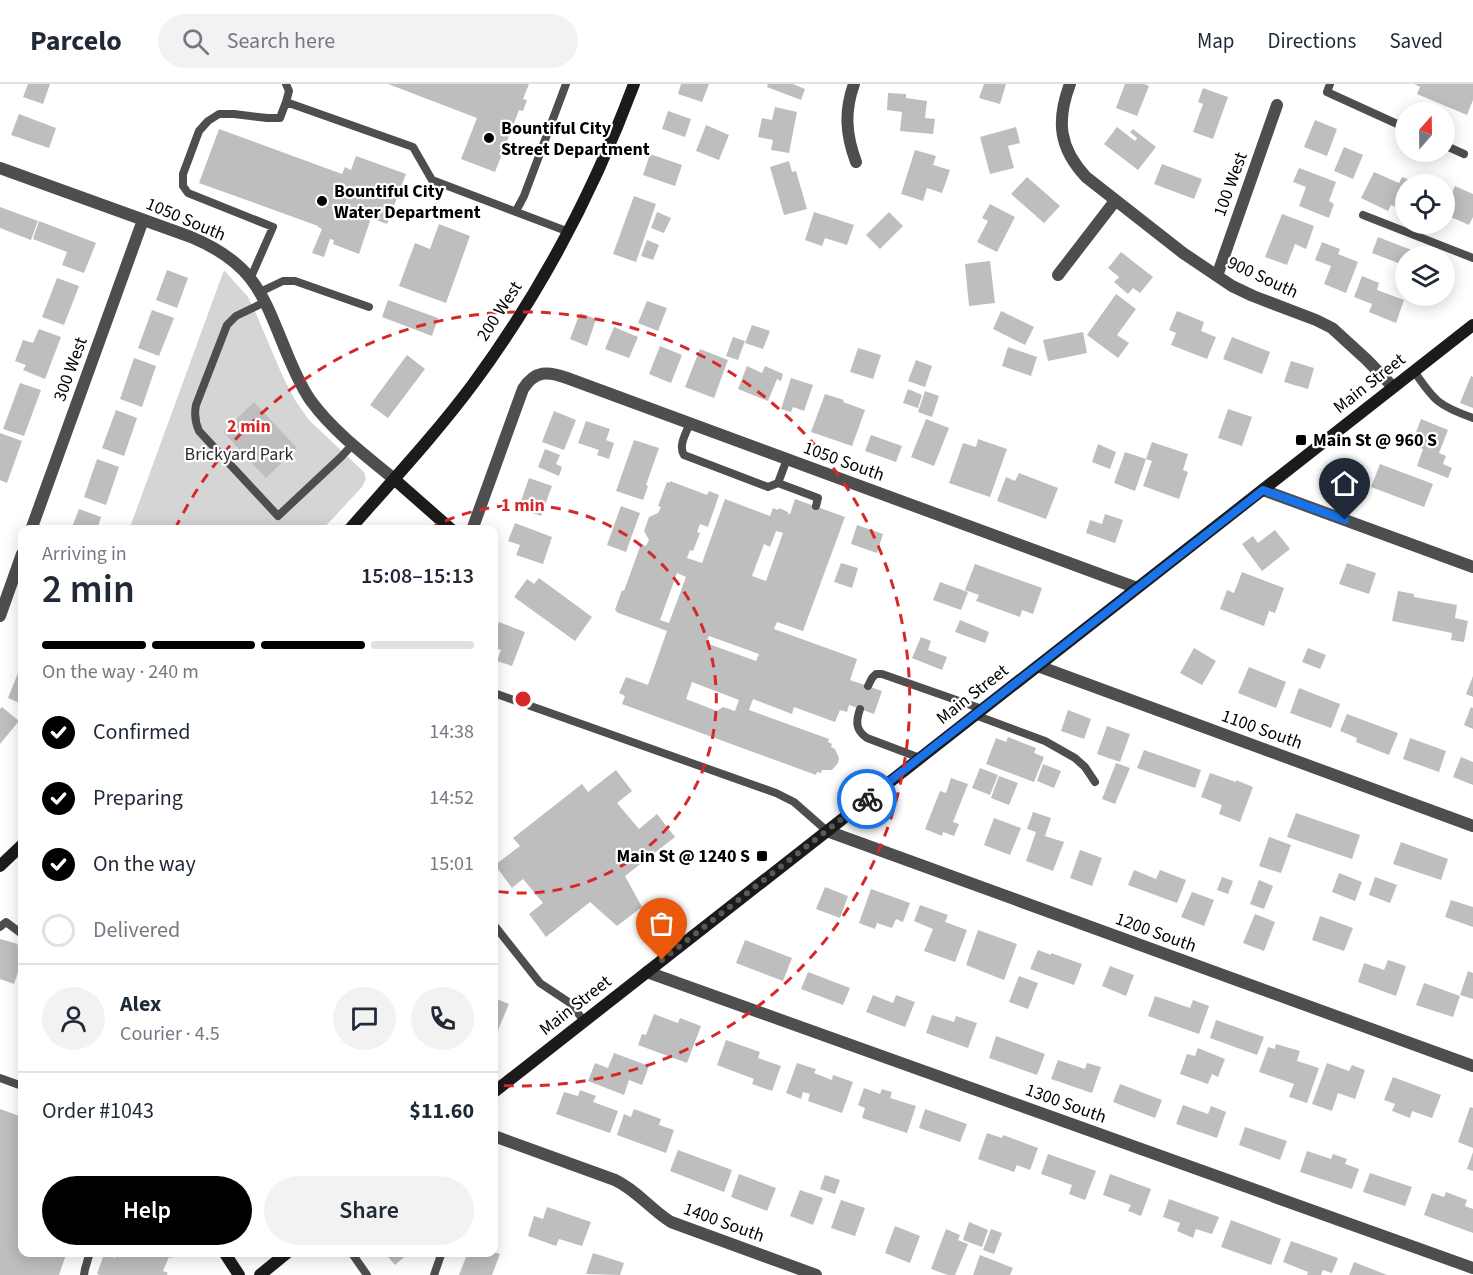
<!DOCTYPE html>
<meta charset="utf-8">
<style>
:root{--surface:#fff;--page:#f2f2f3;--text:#1f2937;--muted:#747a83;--line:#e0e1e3;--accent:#000}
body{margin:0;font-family:"Source Sans 3",sans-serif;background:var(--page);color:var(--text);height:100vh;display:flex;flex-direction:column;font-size:22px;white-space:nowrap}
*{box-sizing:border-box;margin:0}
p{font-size:20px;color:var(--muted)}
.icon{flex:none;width:33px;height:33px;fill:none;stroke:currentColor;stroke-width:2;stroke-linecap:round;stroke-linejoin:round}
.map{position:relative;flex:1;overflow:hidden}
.details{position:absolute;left:18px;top:441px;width:480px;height:732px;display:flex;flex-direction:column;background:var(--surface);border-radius:12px;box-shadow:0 3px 15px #0003}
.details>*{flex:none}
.needle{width:39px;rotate:20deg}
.buttons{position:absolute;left:1395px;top:18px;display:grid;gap:12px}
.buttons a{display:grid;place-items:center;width:60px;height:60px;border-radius:50%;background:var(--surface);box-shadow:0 3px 15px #0003;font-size:30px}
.pin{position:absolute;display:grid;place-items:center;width:51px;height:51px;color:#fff;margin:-62px -26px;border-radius:50% 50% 50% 0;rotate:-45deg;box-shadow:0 0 6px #0007}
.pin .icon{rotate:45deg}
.courier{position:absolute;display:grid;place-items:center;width:60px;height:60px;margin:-30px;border:4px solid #1a73e8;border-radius:50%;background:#fff;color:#222;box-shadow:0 2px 8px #0007}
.summary em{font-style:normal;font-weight:600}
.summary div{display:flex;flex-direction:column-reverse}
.summary{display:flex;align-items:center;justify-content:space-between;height:102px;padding:0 24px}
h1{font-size:39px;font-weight:600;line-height:45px}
.bar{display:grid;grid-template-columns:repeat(4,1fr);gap:9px 6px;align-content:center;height:72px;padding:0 24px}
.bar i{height:8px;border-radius:4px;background:var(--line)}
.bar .active{background:var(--accent)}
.bar p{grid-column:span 4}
.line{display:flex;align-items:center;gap:15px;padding:0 24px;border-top:2px solid var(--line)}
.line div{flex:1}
.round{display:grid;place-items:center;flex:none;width:63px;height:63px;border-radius:32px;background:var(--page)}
ol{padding:0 24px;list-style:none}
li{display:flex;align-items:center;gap:18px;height:66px}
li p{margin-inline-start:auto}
li .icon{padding:6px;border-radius:50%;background:var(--accent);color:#fff;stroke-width:4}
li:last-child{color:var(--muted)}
li i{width:33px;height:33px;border:3px solid var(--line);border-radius:50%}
.action{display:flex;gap:12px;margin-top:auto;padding:12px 24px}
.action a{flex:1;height:69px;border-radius:36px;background:var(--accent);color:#fff;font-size:24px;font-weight:600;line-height:69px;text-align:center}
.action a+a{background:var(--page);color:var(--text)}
header{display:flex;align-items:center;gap:36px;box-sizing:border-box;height:84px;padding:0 30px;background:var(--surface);border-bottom:2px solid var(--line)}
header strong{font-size:28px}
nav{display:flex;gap:33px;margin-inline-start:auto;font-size:21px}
.search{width:420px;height:54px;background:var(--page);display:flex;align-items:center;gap:15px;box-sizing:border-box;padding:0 21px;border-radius:33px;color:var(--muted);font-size:22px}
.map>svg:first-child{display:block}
.green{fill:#d5d5d5}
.building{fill:#bebebe;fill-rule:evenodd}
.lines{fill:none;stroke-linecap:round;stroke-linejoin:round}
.lane{stroke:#4e4e4e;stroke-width:8}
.street{stroke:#4e4e4e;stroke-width:12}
.secondary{stroke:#1b1b1b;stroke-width:12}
.done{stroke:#595959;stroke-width:6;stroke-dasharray:0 10.8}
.route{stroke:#1a73e8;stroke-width:8}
.ring{fill:none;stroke:#d62828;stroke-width:3;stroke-dasharray:10 8}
.poi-dot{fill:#000;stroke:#fff;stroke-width:2}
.labels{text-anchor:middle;stroke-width:4.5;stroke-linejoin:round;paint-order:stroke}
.poi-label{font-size:18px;font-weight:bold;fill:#000;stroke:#fff;text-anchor:start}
.street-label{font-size:18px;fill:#000;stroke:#fff}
.park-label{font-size:18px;fill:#2c2c2c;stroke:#fff}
.centre{fill:#d62828;stroke:#fff;stroke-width:3}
.ring-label{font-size:18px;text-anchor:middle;font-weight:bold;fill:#d62828;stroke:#fff;stroke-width:4.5;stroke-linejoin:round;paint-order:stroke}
</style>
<header>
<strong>Parcelo</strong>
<div class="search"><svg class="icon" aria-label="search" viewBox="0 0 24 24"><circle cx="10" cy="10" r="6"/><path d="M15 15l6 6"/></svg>Search here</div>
<nav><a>Map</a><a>Directions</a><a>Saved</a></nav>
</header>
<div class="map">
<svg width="1473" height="1191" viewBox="0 0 1473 1191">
<rect width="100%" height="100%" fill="#fff"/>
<!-- green -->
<path class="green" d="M224,186L248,213L254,225L283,293L295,316L309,336L364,388L366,395L362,403L323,445L129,446Z"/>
<!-- building -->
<path class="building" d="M28,0H50L43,20L23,13Z
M388,0H529L523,15L527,16L523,27L519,26L495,88L461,75L477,34Z
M681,0H709L702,18L678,10Z
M768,0H793L805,5L801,16L767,3Z
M984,0H1006L1000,20L979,14Z
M1125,0H1144L1149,2L1137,32L1116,24Z
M1414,0H1473V16L1467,31L1417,10L1420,3Z
M1203,4L1228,13L1213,55L1193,48L1203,20L1198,18Z
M888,9L906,10V14L927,17L925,34L935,35L933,50L900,47L902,28L887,26Z
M775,23L797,28L789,69L771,66L773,56L758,53L762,34L772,36Z
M668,27L691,35L685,53L662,45Z
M19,30L56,44L49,64L11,51Z
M1315,36L1337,45L1327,72L1304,63Z
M706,41L729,51L719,76L696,67Z
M1016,43L1020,59L1008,62L1014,84L990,90L980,53Z
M1117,43L1135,57L1137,54L1130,48L1133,45L1156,63L1138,86L1104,60Z
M219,45L342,90L345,83L351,86L356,72L406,90L387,140L371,134L359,170L333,160L334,156L330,155L324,173L312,169L322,145L318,143V142L199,99Z
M1344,63L1363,71L1353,95L1334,87Z
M915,66L936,72L933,81L950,86L942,109L927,104L923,117L901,110Z
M650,70L682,81L675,102L643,91Z
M789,77L792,88L796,87L807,125L784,131L770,83Z
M1162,80L1202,95L1194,115L1154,100Z
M1299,84L1336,98L1329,117L1334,120L1329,134L1299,122L1306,103L1293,98Z
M1374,88L1399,99L1402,93L1419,100H1406V127L1391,121L1388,127L1361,114Z
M1027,93L1060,122L1044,139L1011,110Z
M1455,102L1473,110V133L1469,141L1444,130V105L1452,109Z
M634,112L656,120L636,178L613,170Z
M990,120L1015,133L997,168L977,158L988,137L982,134Z
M0,123L38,137L31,156L0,144Z
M657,128L671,134L664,149L651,144Z
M814,128L854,141L847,161L825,154L822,162L805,156Z
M889,128L903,142L880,165L866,151Z
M1282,130L1314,142L1306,165L1295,160L1287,181L1265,173Z
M39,137L96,159L84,189L62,181L67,168L33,155Z
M439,140L470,152L446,219L399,202L415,159L430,165Z
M1378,153L1427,172H1406V182L1372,169Z
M647,156L659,161L653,176L641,172Z
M1322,158L1340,165L1338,170L1358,178L1346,209L1324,200L1331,182L1315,176Z
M1121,168L1153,193L1140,209L1133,204L1128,210L1114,198L1119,193L1108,184Z
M990,177L995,219L969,222L965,180Z
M167,186L188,194L177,224L156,216Z
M1362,192L1379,199L1377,206L1404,216L1396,239L1369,228L1372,220L1354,213Z
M57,194L79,202L64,241L42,233Z
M1116,210L1136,225L1117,251L1129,259L1118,274L1087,251Z
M388,216L438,234L432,252L382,233Z
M647,217L667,224L658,247L638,239Z
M152,226L174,234L159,272L138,264Z
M1001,227L1034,243L1025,261L993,245Z
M1177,227L1204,238L1201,247L1216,253L1207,275L1171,261L1176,249L1169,246Z
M580,229L596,235L587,262L570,255Z
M752,241L770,247L763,265L745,259Z
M614,243L638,253L629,274L605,265Z
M39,245L61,253L45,295L23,286L26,281L15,277L23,256L33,259Z
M1083,248L1087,269L1048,277L1043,256Z
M733,253L745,257L738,276L726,272Z
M1232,253L1270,268L1262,290L1223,275Z
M660,262L682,271L671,299L649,290Z
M1008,263L1037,273L1031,292L1002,282Z
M858,264L881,271L873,295L850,288Z
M700,265L728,276L714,314L685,303Z
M407,271L425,285L388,334L370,321Z
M134,274L156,282L142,323L120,315Z
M916,276L932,282L925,303L908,297Z
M1291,277L1314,284L1308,305L1284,298Z
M747,282L762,289L765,282L783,290L781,297L777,295L768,317L738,305Z
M1471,292L1473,293V324L1460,319Z
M791,294L813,301L804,327L793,323L791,328L781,325Z
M20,299L41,306L24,352L3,345Z
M908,305L922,311L918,324L903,319Z
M925,307L939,312L932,333L918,328Z
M825,310L844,316L843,318L865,326L852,362L811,348Z
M254,318L297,364L266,394L223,348Z
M1228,325L1252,333L1242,362L1218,354Z
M116,326L137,334L124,372L102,364Z
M554,327L576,336L564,366L542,358Z
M926,335L949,344L934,382L911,373Z
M1421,335L1448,346L1439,369L1446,372L1443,380L1452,384L1448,394L1417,382L1423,365L1418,363L1421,354L1415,351Z
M586,337L610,345L606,356L614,359L609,375L597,371L599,366L578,359Z
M0,349L22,357L7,399L0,396Z
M871,351L902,362L896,378L865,367Z
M978,355L1007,365L990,413L949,399L963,359L976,363Z
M634,356L659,364L646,401L648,402L643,416L616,407Z
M1152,358L1188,370L1183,386L1188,388L1179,415L1143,402L1152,377L1146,375Z
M1098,360L1116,368L1110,385L1092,378Z
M545,365L560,371L556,380L562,383L559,392L538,383Z
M1125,368L1146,375L1135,407L1114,399Z
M97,375L119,383L106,421L84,413Z
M1380,380L1433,400L1424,423L1371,403Z
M1019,389L1058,404L1046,435L997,417L1006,393L1015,397Z
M529,394L552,402L541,432L527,427L530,420L521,417Z
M670,397L707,411L709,407L719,411L708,443L700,440L697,448L700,449L693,467L690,466L687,474L702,479L725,415L770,432L773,424L778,426L779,424L788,428V430H790L795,415L845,433L803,547L777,538L774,545L857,575L850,596L882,607L874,630L849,621L847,628L840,626L835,638L794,623L792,630L753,615L749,626L829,655L828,658L832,660L831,663L835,665L839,674L838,679L832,686H822L821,689L817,688L816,691L622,620L625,612L619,609L626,593L648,601L667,547L616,528L617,527L615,526L622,506L624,507L641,460L646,462L649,456L644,447L649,433L658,429L661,423L658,422L667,398L670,399ZM776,447L783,449L766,497L752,492L764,460L770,463ZM677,489L686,493L669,539L660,536ZM709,552L759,570L756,577L706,559ZM692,598L739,616L735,627L723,623L717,627L686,615Z
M621,422L640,429L626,468L607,461Z
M79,425L101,433L97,446H71Z
M1105,430L1123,436L1115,459L1086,449L1090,436L1102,440Z
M515,439L552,453L543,480L516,471L520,461L508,457Z
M857,441L883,450L877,469L851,460Z
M1275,446L1290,465L1262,487L1242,460L1253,452L1258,459Z
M841,479L858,484L852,504L834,498Z
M1347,479L1376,489L1369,510L1339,500Z
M975,480L1042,504L1033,530L1022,526L1020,533L976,517L979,511L965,506Z
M1242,488L1284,504L1275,529L1269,527L1264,542L1220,525L1227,506L1234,509Z
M539,494L592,533L575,557L514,513L527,495L534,500Z
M940,498L968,508L961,526L933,516Z
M1398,507L1414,510V513L1457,521L1455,534L1468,537L1464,558L1451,556L1452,549L1392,537Z
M960,536L989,548L985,559L955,548Z
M499,538L525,548L512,582L497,577L501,566L494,563V553Z
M921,553L931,557L928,566L947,573L942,586L912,574Z
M1194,564L1216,577L1202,601L1180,589Z
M1308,564L1326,571L1320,585L1302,578Z
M22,579V620L8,614Z
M1249,583L1286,598L1276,624L1238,609Z
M1473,592V613L1466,610Z
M1299,604L1340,620L1331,644L1290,629Z
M2,623L19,637L0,660V625Z
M1471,623L1473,624V645L1464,641Z
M1068,626L1091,635L1084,655L1061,647Z
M1347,630L1398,649L1389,671L1356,658L1357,654L1340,647Z
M1107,642L1130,650L1120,678L1097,670Z
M1008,653L1036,664L1034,669L1044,673L1034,698L986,680L996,654L1006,658Z
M1410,654L1446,667L1439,688L1403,675Z
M1144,666L1201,686L1195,704L1137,684Z
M1461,673L1473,678V701L1453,693Z
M1116,679L1130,684L1115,720L1102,715Z
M1043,680L1061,687L1054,704L1037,697Z
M980,684L998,691L990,711L972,704Z
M616,686L632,707L617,719L639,745L657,730L675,753L625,792L642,823L617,842L590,818L546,853L529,830L543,819L523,795L512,804L495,781L520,762L513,754L582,700L588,708Z
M1210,689L1236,698V696L1253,703L1240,738L1219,730L1222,721L1201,713Z
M999,692L1018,699L1009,721L991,714Z
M951,694L968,700L953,738L959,740L954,752L943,748L942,752L925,745L940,707L946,709Z
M1033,728L1051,734L1045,752L1064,758L1053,787L1026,777L1036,748L1027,745Z
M1296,729L1360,751L1352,775L1287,753Z
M994,734L1021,744L1010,771L984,761Z
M1269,753L1291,761L1281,789L1259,782Z
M1401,758L1448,775L1441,796L1393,780Z
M1080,766L1102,774L1092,802L1070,794Z
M1134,786L1156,795L1160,786L1186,796L1177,819L1128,801Z
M1339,789L1362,798L1355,817L1332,808Z
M1222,793L1233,797L1228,810L1217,806Z
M1375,793L1397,801L1390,819L1369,811Z
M1259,796L1273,802L1264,825L1250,820Z
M825,803L848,812L840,834L816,825Z
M871,805L910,819L903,838L896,835L892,844L877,839L875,845L859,839Z
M1192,808L1214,816L1204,842L1181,833Z
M1451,816L1473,823V843L1445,833Z
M920,821L948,831L945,838L967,846L955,878L924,867L933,845L914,837Z
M1255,830L1275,838L1264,867L1243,859Z
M1320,832L1353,844L1344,867L1312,856Z
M978,846L1017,860L1004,896L966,881Z
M0,855L18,860L17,862L22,864V877L14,900L0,895Z
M745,856L792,874L783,897L736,879Z
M1038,866L1051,871V869L1082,880L1074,901L1030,885Z
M1388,876L1406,882L1396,912L1358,898L1364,879L1384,886Z
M1110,882L1134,891L1126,912L1102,902Z
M1468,887L1473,889V915L1460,911Z
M808,888L850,904L843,921L801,905Z
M1019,892L1038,899L1028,925L1009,918Z
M1424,899L1460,912L1453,933L1416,921Z
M873,911L893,919L896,911L915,918L905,943L866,928Z
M1155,912L1190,924L1193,916L1209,922L1199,950L1148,932Z
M494,914L509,920L498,946L494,944Z
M654,930L678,939L680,934L701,942L687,979L638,961L642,950L646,951Z
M932,931L954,938L956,932L977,939L968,964L926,949Z
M1216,936L1264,953L1257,971L1210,954Z
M996,952L1045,970L1037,991L989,974Z
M726,956L760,968L758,974L781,982L772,1007L752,1000L754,995L717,981Z
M1276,960L1300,967L1297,977L1319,984L1307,1019L1289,1013L1294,1000L1259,988L1268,963L1275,965Z
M1198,964L1225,975L1218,993L1212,990L1208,1000L1180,990L1187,970L1195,972Z
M614,969L649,982L642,1001L629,996L624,1011L588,997L595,979L608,984Z
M1058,976L1085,985L1087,979L1101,983L1092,1009L1051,995Z
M797,979L816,985L814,989L832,996L833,991L853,998L842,1029L808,1017L810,1010L803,1008L801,1015L786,1009Z
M1327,979L1349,987L1352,981L1365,986L1355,1015L1338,1009L1332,1027L1312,1020Z
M1393,993L1441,1011L1432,1034L1412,1027L1410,1034L1392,1027L1395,1020L1384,1016Z
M1120,1000L1162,1016L1155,1034L1113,1018Z
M864,1004L880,1010L882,1005L892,1008L890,1014L916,1022L907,1049L862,1034L865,1024L858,1021Z
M580,1006L596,1012L593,1018L618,1027L610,1049L556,1030L564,1008L578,1012Z
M1183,1021L1208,1030L1211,1022L1226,1028L1217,1054L1176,1040Z
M1470,1023L1473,1024V1064L1458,1058Z
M0,1025L22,1033V1168H67L59,1191H0Z
M634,1025L661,1035L659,1041L674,1046L666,1069L617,1051L624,1030L631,1033Z
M925,1025L967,1040L960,1058L919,1044Z
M1245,1043L1287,1057L1280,1076L1239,1061Z
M987,1049L1002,1054L1003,1051L1038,1064L1030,1086L1017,1081L1014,1088L978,1075Z
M678,1066L732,1086L724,1108L670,1087Z
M1307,1067L1331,1075L1333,1070L1347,1075L1345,1080L1359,1085L1352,1105L1300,1088Z
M1473,1068V1087L1467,1085Z
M1048,1070L1096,1087L1085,1116L1069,1110L1072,1101L1041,1090Z
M1370,1089L1412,1103L1405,1122L1363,1108Z
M739,1090L776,1104L767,1127L731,1113Z
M1110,1090L1151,1105L1141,1132L1128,1127L1131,1121L1103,1111Z
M825,1091L840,1096L835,1110L820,1105Z
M800,1106L823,1114L813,1141L790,1132Z
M1446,1108L1467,1116L1465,1122L1473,1125V1149L1424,1131L1432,1109L1444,1113Z
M1169,1115L1219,1133L1212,1150L1196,1145L1193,1154L1177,1147L1180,1139L1163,1133Z
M841,1116L865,1124L855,1152L831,1144Z
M547,1123L591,1138L582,1162L559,1155L556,1162L528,1152L534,1132L543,1135Z
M1231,1136L1281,1155L1271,1181L1221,1163Z
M969,1138L988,1146L982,1163L963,1156Z
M895,1142L920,1152L910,1179L885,1169Z
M946,1145L960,1151L958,1156L968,1160L955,1191H948L931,1185Z
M991,1145L1002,1149L994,1170L983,1166Z
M1291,1157L1338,1174L1332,1189L1323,1186L1321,1191H1307L1308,1188L1283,1178Z
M117,1168H175L172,1174L169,1173L163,1187L168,1189L167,1191H100L97,1190L104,1170L115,1174Z
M384,1168H410L395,1181Z
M468,1168H494L500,1170L492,1191H459Z
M593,1169L624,1179L620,1191L586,1190Z
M980,1171L1013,1184L1010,1191H973Z
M1354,1178L1387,1191H1349Z"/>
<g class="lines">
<!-- lane -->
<path class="lane" d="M286,0L289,7L286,18L413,63L432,96L569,148
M1330,0L1327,8L1406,44
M1444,61L1464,70
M516,127L524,112L566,0
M1363,131L1473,174
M251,193L273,143L188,109L183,102V90L199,47L208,37L219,30H234L267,34H280L286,18
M260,208L283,197H295L369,223
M265,218L236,232L227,241L196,321C194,331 195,338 199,347L278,432L341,373L353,360
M1414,287C1434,317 1439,322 1473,334
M690,339C686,349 678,362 684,371L768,403L778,399L787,375
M778,399L818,414L816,422
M868,602L872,594L876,590H882L982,625
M494,609L776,709L794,718L827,747
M860,625C856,637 855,646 867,654L920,674
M975,631L1045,657L1075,674L1085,683L1095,698
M494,841L540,899L570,919L584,937
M0,843L6,838L22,850
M0,994L22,1002
M351,1168L367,1191
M84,1191L85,1185L90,1168
M434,1191L442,1168"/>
<!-- street -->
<path class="street" d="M854,0C844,28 846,51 856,78
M1070,0C1056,37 1059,64 1086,93L1183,169L1232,202L1253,212L1316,236L1332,244L1367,276L1393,303
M0,84L191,153C256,180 263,212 288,272C295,288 301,303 311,317C334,348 365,371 394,395
M1058,191L1115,117
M1217,192L1277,21
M1263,406L1473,483
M31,446L143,136
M472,446L523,305C535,286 548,287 567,294L1137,504
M0,532L22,470
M1038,582L1473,742
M827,747L1473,982
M647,888L1473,1184
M494,1052L615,1096C638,1107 650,1125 671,1138L816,1191"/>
<!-- secondary -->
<path class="secondary" d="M394,395L452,446
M349,446C391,398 435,351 473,300C541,208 594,107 634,0
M0,782L22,761
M494,1008L1473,241
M224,1168L239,1191
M260,1191L288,1168"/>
</g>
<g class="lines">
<!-- done -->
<path class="done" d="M662,876L867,715"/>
<!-- route -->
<path class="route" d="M867,715L1263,406L1345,436"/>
</g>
<!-- distance rings -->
<g class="ring">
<path d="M429 445A194 194 0 1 1 494 807"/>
<path d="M175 445A387 387 0 1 1 496 1001"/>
</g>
<!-- markers -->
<g class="poi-dot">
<circle cx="489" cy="54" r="6"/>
<circle cx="322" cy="117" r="6"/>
<rect x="1295" y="350" width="12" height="12" rx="3"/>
<rect x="756" y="766" width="12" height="12" rx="3"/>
</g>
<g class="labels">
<!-- poi labels -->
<g class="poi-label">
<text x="501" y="50">Bountiful City<tspan x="501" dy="21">Street Department</tspan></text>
<text x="334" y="113">Bountiful City<tspan x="334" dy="21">Water Department</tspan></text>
<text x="1313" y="362">Main St @ 960 S</text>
<text x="750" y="778" text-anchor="end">Main St @ 1240 S</text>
</g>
<!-- street labels -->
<g class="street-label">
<text transform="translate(1230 100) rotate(-70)" y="6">100 West</text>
<text transform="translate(186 135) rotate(23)" y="6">1050 South</text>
<text transform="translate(1263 193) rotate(25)" y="6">900 South</text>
<text transform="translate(499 227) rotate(-57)" y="6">200 West</text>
<text transform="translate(70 285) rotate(-70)" y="6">300 West</text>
<text transform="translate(1369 299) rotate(-38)" y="6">Main Street</text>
<text transform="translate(844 377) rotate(20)" y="6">1050 South</text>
<text transform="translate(972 610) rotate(-38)" y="6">Main Street</text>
<text transform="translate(1262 645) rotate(20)" y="6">1100 South</text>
<text transform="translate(1156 848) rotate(20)" y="6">1200 South</text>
<text transform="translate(575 921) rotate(-38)" y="6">Main Street</text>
<text transform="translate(1066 1019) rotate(20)" y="6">1300 South</text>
<text transform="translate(724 1138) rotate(20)" y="6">1400 South</text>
</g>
<!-- park labels -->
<g class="park-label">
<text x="239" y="376">Brickyard Park</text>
</g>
</g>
<circle cx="523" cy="615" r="9" class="centre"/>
<g class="ring-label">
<text x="249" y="348">2 min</text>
<text x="523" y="427">1 min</text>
</g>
</svg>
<div class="buttons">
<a><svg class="needle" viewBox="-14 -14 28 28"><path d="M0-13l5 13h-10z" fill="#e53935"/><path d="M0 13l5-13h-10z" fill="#747a83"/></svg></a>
<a><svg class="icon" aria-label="locate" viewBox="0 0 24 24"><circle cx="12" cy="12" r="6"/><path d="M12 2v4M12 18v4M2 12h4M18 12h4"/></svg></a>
<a><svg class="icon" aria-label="layers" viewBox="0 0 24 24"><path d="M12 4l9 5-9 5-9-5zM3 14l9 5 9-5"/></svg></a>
</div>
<div class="pin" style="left:662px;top:876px;background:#ea580c"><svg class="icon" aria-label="bag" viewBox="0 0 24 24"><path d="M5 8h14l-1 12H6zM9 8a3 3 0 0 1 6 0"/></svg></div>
<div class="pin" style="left:1345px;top:436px;background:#1f2937"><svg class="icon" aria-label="home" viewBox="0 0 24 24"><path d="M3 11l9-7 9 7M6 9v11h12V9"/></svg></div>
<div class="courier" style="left:867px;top:715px"><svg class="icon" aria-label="bike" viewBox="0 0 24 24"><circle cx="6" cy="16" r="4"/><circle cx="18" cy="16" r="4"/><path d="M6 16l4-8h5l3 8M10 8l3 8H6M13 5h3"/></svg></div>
<section class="details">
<div class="summary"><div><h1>2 min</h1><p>Arriving in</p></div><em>15:08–15:13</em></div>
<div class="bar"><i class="active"></i><i class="active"></i><i class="active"></i><i></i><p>On the way · 240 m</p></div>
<ol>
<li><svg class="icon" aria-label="check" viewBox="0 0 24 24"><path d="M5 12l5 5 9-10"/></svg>Confirmed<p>14:38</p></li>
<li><svg class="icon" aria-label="check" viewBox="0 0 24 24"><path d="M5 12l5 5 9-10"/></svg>Preparing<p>14:52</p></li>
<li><svg class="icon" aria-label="check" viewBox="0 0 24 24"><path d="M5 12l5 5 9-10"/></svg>On the way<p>15:01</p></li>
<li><i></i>Delivered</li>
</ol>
<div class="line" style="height:108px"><a class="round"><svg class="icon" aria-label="person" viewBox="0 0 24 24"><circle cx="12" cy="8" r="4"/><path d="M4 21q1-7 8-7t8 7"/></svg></a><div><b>Alex</b><p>Courier · 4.5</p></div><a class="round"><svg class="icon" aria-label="chat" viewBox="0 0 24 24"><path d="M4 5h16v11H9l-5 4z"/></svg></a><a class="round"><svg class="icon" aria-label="phone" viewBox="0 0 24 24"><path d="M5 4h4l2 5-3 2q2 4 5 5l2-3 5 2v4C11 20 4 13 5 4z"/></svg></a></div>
<div class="line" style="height:78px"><div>Order #1043</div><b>$11.60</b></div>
<div class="action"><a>Help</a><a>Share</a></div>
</section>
</div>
